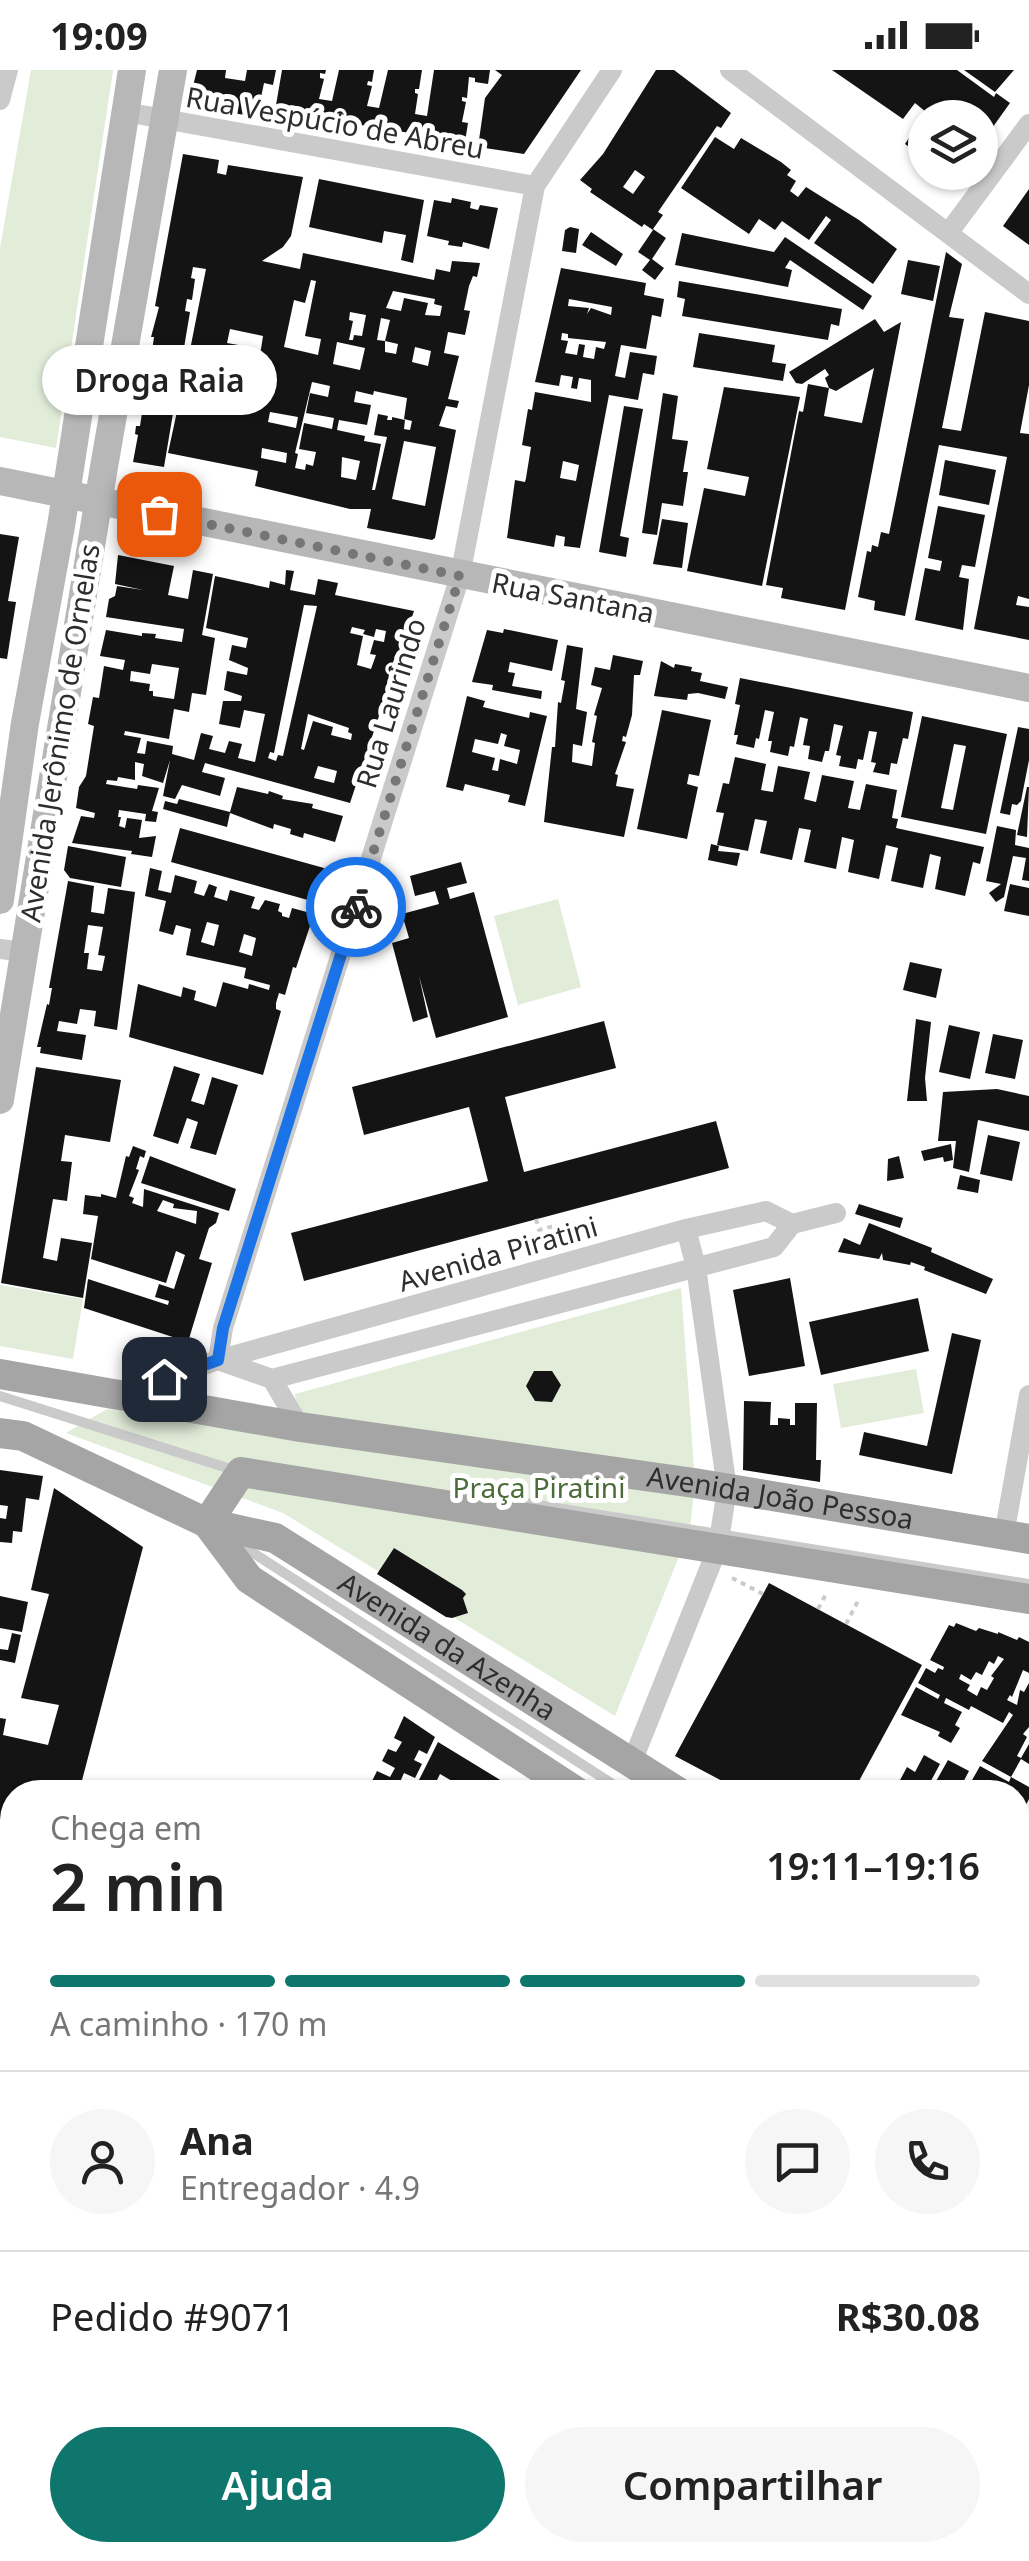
<!DOCTYPE html>
<html lang="pt">
<meta charset="utf-8">
<style>
:root{--surface:#fff;--page:#f6f6f6;--text:#222;--muted:#767676;--line:#e0e0e0;--accent:#0f766e}
body{margin:0;font-family:"Noto Sans",sans-serif;background:var(--page);color:var(--text);height:100vh;display:flex;flex-direction:column;font-size:38px;white-space:nowrap}
*{box-sizing:border-box;margin:0}
p{font-size:32px;color:var(--muted)}
.icon{flex:none;width:55px;height:55px;fill:none;stroke:currentColor;stroke-width:2;stroke-linecap:round;stroke-linejoin:round}
.map{position:relative;flex:1;overflow:hidden}
.panel{position:absolute;left:0px;top:1710px;width:1030px;height:782px;display:flex;flex-direction:column;background:var(--surface);border-radius:40px 40px 0 0;box-shadow:0 2px 8px #0004}
.panel>*{flex:none}
.controls{position:absolute;left:908px;top:30px;display:grid;gap:20px}
.controls a{display:grid;place-items:center;width:90px;height:90px;border-radius:50%;background:var(--surface);box-shadow:0 2px 8px #0004;font-size:50px}
.pin{position:absolute;display:grid;place-items:center;width:85px;height:85px;color:#fff;margin:-42px;border-radius:20px;box-shadow:0 5px 15px #0006}
.courier{position:absolute;display:grid;place-items:center;width:100px;height:100px;margin:-50px;border:8px solid #1a73e8;border-radius:50%;background:#fff;color:#222;box-shadow:0 2px 12px #0007}
.bubble{position:absolute;height:70px;border-radius:35px;background:var(--surface);box-shadow:0 2px 8px #0004;font-size:32px;font-weight:600;line-height:70px;text-align:center}
.head em{font-style:normal;font-weight:600}
.head div{display:flex;flex-direction:column-reverse}
.head{display:flex;align-items:center;justify-content:space-between;height:170px;padding:0 50px}
h1{font-size:65px;font-weight:600;line-height:75px}
.bar{display:grid;grid-template-columns:repeat(4,1fr);gap:15px 10px;align-content:center;height:120px;padding:0 50px}
.bar i{height:12px;border-radius:8px;background:var(--line)}
.bar .selected{background:var(--accent)}
.bar p{grid-column:span 4}
.line{display:flex;align-items:center;gap:25px;padding:0 50px;border-top:2px solid var(--line)}
.line div{flex:1}
.round{display:grid;place-items:center;flex:none;width:105px;height:105px;border-radius:52px;background:var(--page)}
.primary-button{display:flex;gap:20px;margin-top:auto;padding:20px 50px}
.primary-button a{flex:1;height:115px;border-radius:60px;background:var(--accent);color:#fff;font-size:40px;font-weight:600;line-height:115px;text-align:center}
.primary-button a+a{background:var(--page);color:var(--text)}
.status{display:flex;justify-content:space-between;align-items:center;height:70px;padding:0 50px;background:var(--surface);direction:ltr}
.status svg{height:28px;fill:currentColor}
.map>svg:first-child{display:block}
.green{fill:#e1ecd9}
.water{fill:#c3d9ed}
.building{fill:#141414;fill-rule:evenodd}
.lines{fill:none;stroke-linecap:round;stroke-linejoin:round}
.path{stroke:#cacaca;stroke-width:4;stroke-dasharray:5 5;stroke-linecap:butt}
.lane{stroke:#cacaca;stroke-width:10}
.street{stroke:#cacaca;stroke-width:20}
.secondary{stroke:#b7b7b7;stroke-width:28}
.primary{stroke:#a5a5a5;stroke-width:30}
.done{stroke:#767676;stroke-width:10;stroke-dasharray:0 18}
.route{stroke:#1a73e8;stroke-width:12}
.labels{text-anchor:middle;stroke-width:10;stroke-linejoin:round;paint-order:stroke}
.street-label{font-size:28px;fill:#2d2d2d;stroke:#fff}
.park-label{font-size:28px;fill:#4b6b38;stroke:#fff}
</style>
<div class="status"><b>19:09</b><svg viewBox="0 0 49 12"><path d="M0 12V9h3v3zM5 12V6h3v6zM10 12V3h3v9zM15 12V0h3v12zM26 1h20v11H26zM47 4h2v5h-2z"/></svg></div>
<div class="map">
<svg width="1029" height="2491" viewBox="0 0 1029 2491">
<rect width="100%" height="100%" fill="#fff"/>
<!-- green -->
<path class="green" d="M31,0H113L56,378L0,367V178Z
M558,829L581,917L518,935L494,846Z
M0,1215L83,1229L73,1289L0,1276Z
M681,1218L695,1411L690,1459L615,1646L283,1443L66,1363L107,1339L301,1370L295,1324Z
M916,1299L924,1343L841,1358L833,1314Z"/>
<!-- water -->
<path class="water" d="M1029,2322V2422L1018,2439V2338Z"/>
<!-- building -->
<path class="building" d="M197,0H226L225,8L245,11L247,0H276L273,15L264,13L257,47L188,36Z
M282,0H326L325,4L320,3V8L324,9L319,29L332,31L339,0H374L372,12L368,11L367,15L372,16L367,36L379,38L388,0H422L419,19H415V23L418,24L415,44L427,46L434,0H490L488,14L475,12V8L469,7L467,28L462,27V31L466,32L462,52L468,53L465,72L275,41Z
M495,0H581L524,84L478,77L485,28L502,5Z
M656,0H674L731,43L721,58L717,56L658,142L663,145L653,159L666,168L652,189L664,198L655,210L642,200L650,190L638,182L653,160L644,154L642,157L590,122L592,119L580,110L603,84ZM635,100L645,107L633,124L623,117Z
M832,0H957L994,27L996,23L1010,33L980,75V48H925V88L905,74L926,42L915,33L903,49Z
M964,0H1014L995,22Z
M715,67L734,79L741,68L781,92L791,100L787,105L796,111L790,121L798,127L806,117L859,150L897,179L873,214L814,173L831,150L826,146L809,170L782,151L775,160L759,149L749,164L681,118Z
M183,84L219,90L217,103L226,105L228,95L303,107L291,166L283,177L262,191L300,199L303,183L434,210L436,199L450,202L452,191L480,193L477,207L473,206L469,216L464,240L470,241L465,265L448,262L444,283L459,286L448,329L459,331L457,338L446,336L439,356L456,360L435,468L432,470L367,458L371,439H350L255,416L258,401L168,383L184,309L249,322L261,279L263,266L230,259L227,273L244,276L237,305L187,295L206,199L193,197L191,208L195,209L192,230L187,229L185,241L190,242L164,397L133,392L138,365L135,364L136,356H140L148,303L146,302L147,294L150,295L154,267H151L159,237L155,236ZM311,210L316,211L305,266L321,269L318,285L284,277L294,230L305,233ZM393,221L435,229L434,234L442,236L440,246L425,245L428,233L404,228L401,241L386,238ZM350,242L366,245L362,266L354,265L353,270H349L353,251L349,250ZM381,248L390,250L385,271L398,274L396,284L385,282V271L377,270ZM337,272L365,278L360,300L333,294ZM415,277L431,281L428,296L412,292ZM312,312L330,316L328,327L310,323L306,343L334,348L332,359L304,353L299,379L316,382L313,396L306,394L305,400L295,398L298,384L295,383ZM356,321L373,325L374,321L407,328L404,349L412,351L410,360L404,359L405,350L392,347V350H387L388,346L378,344L374,365L387,367L375,420H372L381,374L364,371L365,366L337,360L339,350L367,355L371,335L354,332ZM270,342L298,347L296,358L268,352ZM404,371L436,377L425,436L392,429ZM262,378L287,383L286,393L261,388ZM342,387L360,391L356,410L341,407Z
M319,109L424,130L413,193L401,190L406,165L384,161L382,173L309,157Z
M1029,119V175L1003,156Z
M452,128L471,132L470,138L478,140L480,135L498,138L489,179L463,172L462,177L448,175L449,171L427,166L434,130L451,133Z
M570,157L579,159L576,183L562,181L565,160Z
M591,162L623,184L616,196L582,175Z
M682,163L774,182L785,167L872,226L863,240L790,190L785,198L792,200L788,217L675,195Z
M946,182L962,194L949,247L964,249L942,358L961,361L985,242L1029,251V315L1020,363L1029,364V529L1018,526L1016,535L1029,537V570L974,559L1007,387L939,375L905,546L874,540L875,531L858,527L867,481L871,482L872,475L878,477L881,462L889,464Z
M908,190L940,196L933,231L901,224Z
M561,198L646,213L644,225L664,229L661,247L652,245L646,279L621,275L615,306L625,308L630,282L657,286L654,305L643,303L638,330L609,325L580,478L564,476L565,467L556,465L554,477L507,468L515,410L525,412L526,408L531,377L522,375L528,339L532,340L535,322L591,332V310L579,308L577,319L571,318L573,307L561,305L559,316L535,312ZM569,229L612,237L611,245L591,238L587,244L589,238L568,236ZM562,263L568,264V268L606,272L604,279L596,277L594,289L583,287L585,275L579,274L577,285L565,283L568,271L561,270ZM563,391L579,395L576,411L560,408Z
M679,211L842,239L839,256L831,254L828,270L682,246L685,229L677,227Z
M875,249L884,262L901,252L845,540L781,528L783,518L766,515L799,341L803,342L808,314L829,318L825,308L829,305L825,299L802,314L796,313L789,302ZM874,298L862,353L824,346L829,318L836,321Z
M699,263L775,275L772,292L786,294L783,311L693,297Z
M724,317L800,327L762,516L687,501L704,418L745,426L749,407L707,399Z
M663,323L678,326L672,369L688,371L683,402H688L683,436L662,433L657,465L642,463Z
M624,336L643,339L620,466L629,468L626,487L599,482Z
M945,390L996,400L989,435L939,425Z
M938,436L985,445L975,497L962,495L959,507L969,509L963,560L915,550L925,498L940,501L942,491L928,488Z
M662,449L688,453L682,498L653,494Z
M0,464L19,467L8,531L16,532L7,589L0,588Z
M118,485L174,496L168,525L188,529L193,500L213,504L202,565L215,568L206,625L192,623L189,642L174,639L169,669L125,661L124,665L141,668L137,683L145,684L147,671L173,676L172,684L194,690L201,663L213,666L209,679L225,683L229,671L242,674L238,688L255,692L265,644L244,640L240,658L219,654L223,631H241L242,626L224,620L227,601L247,605L248,598L229,590L232,575L246,578L248,568L206,558L215,506L269,518L270,511L285,515L286,500L294,501L290,520L315,525L318,509L338,513L335,525L414,541L350,733L205,693L202,702L225,708L220,726L182,715L175,729L163,726L170,690L163,713L142,706L144,694L135,692V710L118,707L117,711L107,710L106,714L137,719L138,715L159,718L152,741L158,742L156,752L145,751L146,744L119,740L118,747H121L119,756L125,758L127,748L142,750L139,768L156,766L152,787L131,784L132,781L72,773L81,746L94,748L95,743L76,738L79,717L86,706L94,656L88,654L93,627L99,628L104,596L123,600L125,590L100,586L106,560L142,566V563L156,564L155,568L182,572L184,559L106,547L109,529L115,526L117,516L143,520L115,514ZM304,535L317,536L283,686L278,685L276,691L268,688L270,682L274,683ZM352,557L365,560L363,564L374,567L376,559L386,561L384,572L374,570L370,584L376,585L371,599L357,595L363,566L350,563ZM152,594L179,598L174,629L153,626V621H149L150,614L130,611L131,601L150,604ZM308,644L349,658L348,662L352,664L351,670L331,665L333,657L313,651L304,680L301,679ZM318,696L337,701L334,713L314,708Z
M504,559L558,570L552,601L510,592L508,602L515,603L512,616L542,621L541,629L492,620L493,615L472,612L487,560L503,563Z
M567,575L583,578L576,639L587,642L582,676L573,674L572,692L592,696L595,673L592,672L597,646L594,645L602,618L591,615L595,597L610,600L613,585L643,591L640,605H634L632,645L626,667L623,666L622,671L626,672L615,704L618,705L616,716L634,719L624,767L544,752L552,677H555L558,632L561,633L565,611L561,610Z
M661,591L674,598L675,594L692,597L691,601L702,603L700,611L728,617L725,629L698,623L688,624L687,630L654,626Z
M740,608L913,642L908,669L903,668L897,694L891,693L889,705L873,702L876,693L871,692L877,662L869,661L863,690L858,689L856,699L839,696L841,686L836,685L843,656L834,654L829,681H825L822,692L808,689L810,676L803,675L808,649L800,647L794,677L790,676L788,686L770,682L772,671H768L774,642L765,640L759,669L756,668L754,678L736,674L738,665H734L740,635L735,634Z
M467,626L485,631L483,637L529,648L530,642L547,646L525,736L508,732L510,725L465,714L463,721L446,717ZM501,663L507,665L504,676L520,680L517,694L500,689L498,701L492,700L495,688L472,682L475,669L498,674Z
M662,640L711,650L699,706L689,704L687,714L698,717L687,769L637,759Z
M922,646L1007,664L986,764L901,747ZM954,674L966,676L953,740L941,738Z
M1018,657L1029,659V690L1021,731L1017,735L1012,734L1010,745L1000,743Z
M735,687L766,694L761,720L773,722L778,696L810,702L804,729L816,732L822,705L854,711L848,738L860,740L866,714L897,720L892,748L898,749L896,758L984,777L980,794L973,792L965,826L935,819L941,787L930,784L923,818L891,811L898,778L886,775L879,809L848,802L854,770L842,767L836,799L804,792L811,760L799,758L792,790L760,783L767,751L755,749L748,781L717,775L724,743L716,742L723,713L729,714Z
M237,717L268,724L269,721L283,726L282,729L313,734L312,738L343,746L335,772L304,763L303,768L290,764L291,759L274,754L273,759L230,743L227,757L163,739L165,731L177,734L179,729L230,742Z
M1027,717H1029L1027,767L1017,765Z
M997,756L1016,760L1015,775L1029,778V811L1022,810L1026,788L1013,786L1004,827L996,832L989,823L1001,814L986,811Z
M180,758L324,798L315,832L171,792Z
M711,774L719,776L718,781L740,783L737,796L708,790Z
M68,776L126,787L121,817L70,808L64,800Z
M461,792L467,813L447,818L450,829L474,822L508,947L436,968L419,906L428,947L413,952L392,873L409,868L402,844L439,834L435,821L415,826L410,806Z
M150,798L162,801L158,820L171,823L175,805L197,811L194,823L204,826L209,814L217,817L214,827L227,831L230,820L255,827L251,838L259,840L265,830L280,834L278,841L282,843V846L289,848L292,838L314,844L296,898L293,897L285,925L279,923L276,933V939L281,941L263,1005L129,967L138,914L181,927L183,917L196,921L194,930L216,937L223,912L248,919L249,914L269,920L270,915L244,908L246,898L186,885L191,859L176,855L173,865L159,861L166,831L145,826ZM207,852L219,855L214,876L201,872ZM244,864L256,868L252,886L239,882Z
M68,811L94,816L91,842L104,844L108,818L135,822L117,960L94,956L96,941L80,939L77,954L59,951L57,961L86,965L82,990L40,983L41,977H37L47,934L49,935L52,918H49ZM88,855L103,857L98,885L105,886L102,901L87,899L89,883H84Z
M1010,814L1029,818V846L1004,841Z
M910,892L942,899L936,928L903,920Z
M916,949L931,952L925,1008L927,1031H907Z
M604,951L616,998L505,1027L524,1102L716,1051L729,1098L304,1211L291,1163L488,1111L469,1037L364,1065L352,1017Z
M949,955L980,962L970,1009L939,1002Z
M993,964L1023,970L1015,1009L985,1003Z
M174,996L200,1004L191,1031L204,1035L212,1007L238,1015L216,1085L190,1078L198,1052L187,1048L178,1074L153,1066Z
M36,997L121,1010L110,1072L65,1065L61,1091L72,1092L67,1131L53,1129L43,1188L57,1191L61,1168L92,1173L83,1228L1,1213Z
M997,1019L1029,1026V1061L978,1050L969,1102L953,1098L956,1071H938L943,1022Z
M988,1065L1020,1072L1012,1111L980,1104Z
M951,1074L953,1090L944,1092L943,1087L924,1091L921,1081Z
M133,1076L146,1081L144,1088L140,1086L136,1099L139,1100L129,1126L134,1128L132,1133L143,1137L144,1119L219,1143L216,1153L209,1158L199,1189L212,1193L188,1272L84,1238L88,1209L168,1235L169,1231L155,1227L159,1214L174,1219L185,1185L176,1181L166,1213L91,1189L98,1146L83,1144L85,1125L101,1127V1124L116,1128L126,1086L129,1087ZM163,1130L174,1134L173,1138L197,1141L196,1154L157,1141Z
M150,1086L236,1119L229,1141L141,1113Z
M899,1086L904,1108L887,1111L888,1089Z
M960,1105L980,1110L978,1123L957,1119Z
M859,1134L903,1148L900,1158L855,1144Z
M869,1153L932,1178L931,1182L993,1209L986,1224L924,1200L925,1197L911,1192L910,1195L883,1190L882,1183L879,1189L838,1182L844,1168L860,1175Z
M790,1208L805,1296L749,1306L733,1220Z
M918,1228L929,1281L821,1305L809,1252Z
M952,1263L981,1270L952,1404L859,1385L864,1362L927,1376Z
M534,1301H552L561,1315L552,1332L535,1331L526,1316Z
M744,1331L771,1332L770,1355H778V1348L790,1349V1355H795V1333H817L816,1390H821L820,1412L743,1400Z
M0,1400L43,1406L39,1430L26,1428L22,1462L13,1461L12,1473L0,1472V1448L6,1449L8,1436L0,1435Z
M54,1418L143,1477L79,1722H12V1836L3,1834L4,1830L0,1829V1648L6,1649L3,1665L48,1675L59,1635L21,1628L49,1524L31,1520Z
M394,1478L462,1520L466,1524L463,1528L468,1543L452,1548L446,1547L377,1504Z
M769,1513L922,1595L853,1722H743L675,1686Z
M0,1526L28,1532L22,1562L0,1558Z
M956,1553L976,1561L979,1558L998,1564V1562L1017,1570L1019,1567L1029,1572V1603L1023,1600L1012,1627L1010,1625L1007,1630L1017,1635L1020,1620L1024,1622L1029,1613V1657L1023,1664L1027,1667L1017,1686L1021,1688L1029,1674V1694L1021,1689L1011,1707L982,1691L1013,1645L1009,1642L1003,1653L971,1636L969,1640L946,1628L944,1633L962,1642L955,1655L960,1658L951,1673L938,1666L940,1662L901,1645L916,1617L938,1629L940,1625L918,1613L926,1598L935,1603L938,1598L943,1600L944,1597L930,1590L949,1555L954,1557ZM998,1586L1004,1589L991,1606L994,1608L987,1620L981,1617L977,1626L967,1620L970,1615L959,1609L961,1604L971,1610L976,1602L982,1605L989,1591L994,1594Z
M12,1563L21,1565L15,1593L0,1590V1579L8,1580Z
M404,1646L435,1667L427,1684L419,1680L414,1690L422,1694L415,1708L404,1703L400,1712L411,1717L414,1710L418,1712L438,1672L520,1722H468L471,1716L466,1713L460,1722H454L459,1715L440,1704L435,1714L450,1722H372L369,1717L377,1701L390,1707L395,1698L382,1691L388,1679L396,1682L402,1672L394,1668Z
M924,1685L940,1694L925,1722H901L904,1717L898,1714L907,1697L915,1702Z
M948,1690L969,1701L958,1722H930Z
M980,1696L1009,1712L1011,1707L1029,1717V1729L1024,1739L1018,1736V1722H984L985,1720L971,1712Z
M1029,1740V1780L1019,1796L1023,1799L1018,1809V1762Z
M8,1898L12,1899L10,1978L0,1975V1900Z
M0,1980L12,1982V1996L10,1995L8,2006L12,2007V2030L2,2028L5,2017L0,2016Z
M11,2067L12,2068V2118L0,2115V2096Z
M0,2117L12,2120V2156L0,2154Z
M0,2179L12,2181V2238L2,2301Z
M305,2480H389L410,2491H346L329,2482L324,2491L312,2488L310,2491H299Z
M693,2480L710,2489L716,2480H805L797,2491H685Z"/>
<g class="lines">
<!-- path -->
<path class="path" d="M536,1149L539,1160L558,1155L561,1166L542,1171L543,1176
M732,1508L763,1524
M818,1539L826,1524
M846,1554L859,1529
M0,2163L12,2166
M1018,2479L1029,2463
M1009,2491L1017,2480"/>
<!-- lane -->
<path class="lane" d="M0,1326L237,1401
M507,1430L1029,1514
M233,1470L625,1722
M1018,1980L1029,1988"/>
<!-- street -->
<path class="street" d="M612,0L535,116L460,506L223,1258L218,1290L686,1159L766,1141L792,1154L836,1143
M730,0L1029,224
M0,30L8,0
M125,42L535,116
M949,162L1029,54
M0,879L24,882
M272,1309L774,1177L792,1154
M124,1323L218,1290L272,1309L300,1357
M1004,1465L1029,1325
M632,1692L718,1477L727,1419L696,1197L686,1159
M0,2485L13,2486L15,2480
M235,2491L241,2480
M541,2491L549,2480"/>
<!-- secondary -->
<path class="secondary" d="M0,411L1029,618
M0,830L25,653L61,456L132,0
M0,1030L104,397L173,0
M0,1865L12,1867
M1018,2233L1029,2216
M840,2491L848,2480"/>
<!-- primary -->
<g class="primary">
<path id="s1" d="M0,1304L300,1357L694,1413L1029,1469"/>
<path id="s2" d="M0,1363L23,1366L207,1453L275,1468L678,1722"/>
<path d="M207,1453L241,1402L1029,1529"/>
<path d="M207,1453L249,1509L577,1722"/>
<path d="M1018,1946L1029,1955"/>
<path d="M1018,2009L1029,2017"/>
</g>
</g>
<g class="lines">
<!-- done -->
<path class="done" d="M159,444L460,506L356,837"/>
<!-- route -->
<path class="route" d="M164,1309L218,1290L223,1258L356,837"/>
</g>
<g class="labels">
<!-- street labels -->
<g class="street-label">
<text transform="translate(335 53) rotate(10)" y="10">Rua Vespúcio de Abreu</text>
<text transform="translate(573 528) rotate(11)" y="10">Rua Santana</text>
<text transform="translate(391 633) rotate(-73)" y="10">Rua Laurindo</text>
<text transform="translate(60 663) rotate(-81)" y="10">Avenida Jerônimo de Ornelas</text>
<text transform="translate(498 1184) rotate(-16)" y="10">Avenida Piratini</text>
<text dy="10" stroke="none"><textPath href="#s1" startOffset="790">Avenida João Pessoa</textPath></text>
<text dy="10" stroke="none"><textPath href="#s2" startOffset="500">Avenida da Azenha</textPath></text>
</g>
<!-- park labels -->
<g class="park-label">
<text x="539" y="1428">Praça Piratini</text>
</g>
</g>
</svg>
<div class="controls">
<a><svg class="icon" aria-label="layers" viewBox="0 0 24 24"><path d="M12 4l9 5-9 5-9-5zM3 14l9 5 9-5"/></svg></a>
</div>
<div class="pin" style="left:159px;top:444px;background:#ea580c"><svg class="icon" aria-label="bag" viewBox="0 0 24 24"><path d="M5 8h14l-1 12H6zM9 8a3 3 0 0 1 6 0"/></svg></div>
<div class="pin" style="left:164px;top:1309px;background:#1f2937"><svg class="icon" aria-label="home" viewBox="0 0 24 24"><path d="M3 11l9-7 9 7M6 9v11h12V9"/></svg></div>
<div class="courier" style="left:356px;top:837px"><svg class="icon" aria-label="bike" viewBox="0 0 24 24"><circle cx="6" cy="16" r="4"/><circle cx="18" cy="16" r="4"/><path d="M6 16l4-8h5l3 8M10 8l3 8H6M13 5h3"/></svg></div>
<div class="bubble" style="left:42px;top:275px;width:235px">Droga Raia</div>
<section class="panel">
<div class="head"><div><h1>2 min</h1><p>Chega em</p></div><em>19:11–19:16</em></div>
<div class="bar"><i class="selected"></i><i class="selected"></i><i class="selected"></i><i></i><p>A caminho · 170 m</p></div>
<div class="line" style="height:180px"><a class="round"><svg class="icon" aria-label="person" viewBox="0 0 24 24"><circle cx="12" cy="8" r="4"/><path d="M4 21q1-7 8-7t8 7"/></svg></a><div><b>Ana</b><p>Entregador · 4.9</p></div><a class="round"><svg class="icon" aria-label="chat" viewBox="0 0 24 24"><path d="M4 5h16v11H9l-5 4z"/></svg></a><a class="round"><svg class="icon" aria-label="phone" viewBox="0 0 24 24"><path d="M5 4h4l2 5-3 2q2 4 5 5l2-3 5 2v4C11 20 4 13 5 4z"/></svg></a></div>
<div class="line" style="height:130px"><div>Pedido #9071</div><b>R$30.08</b></div>
<div class="primary-button"><a>Ajuda</a><a>Compartilhar</a></div>
</section>
</div>
